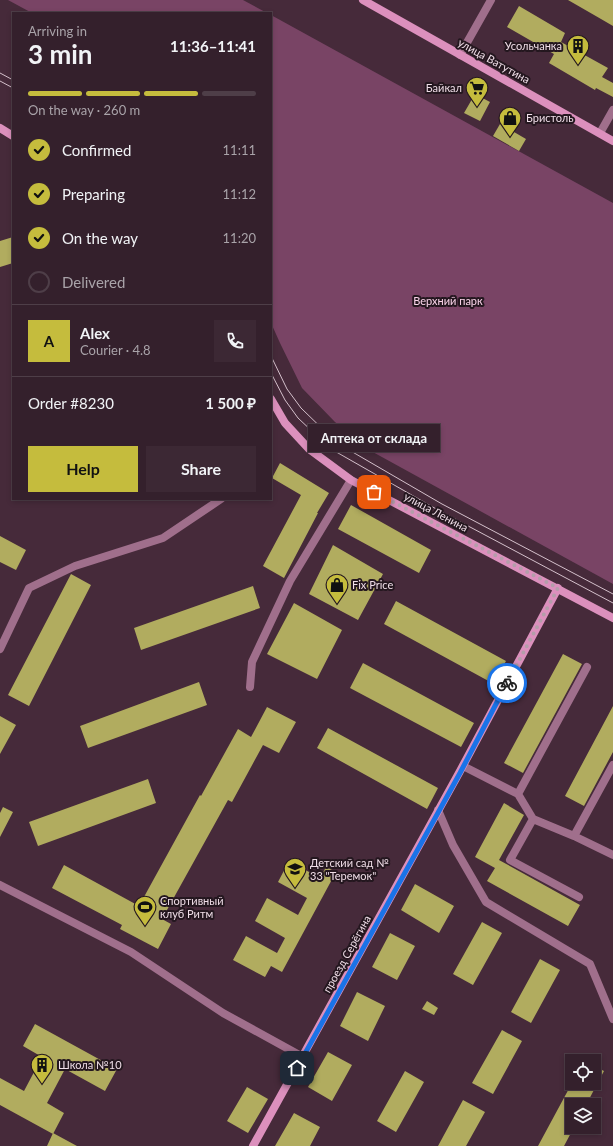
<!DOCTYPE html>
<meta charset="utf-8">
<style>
:root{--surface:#34202c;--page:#3c2834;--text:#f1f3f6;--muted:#a9a3a9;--line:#4e3e48;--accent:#c5bc3d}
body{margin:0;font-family:Lato,sans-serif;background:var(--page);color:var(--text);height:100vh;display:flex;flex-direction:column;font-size:15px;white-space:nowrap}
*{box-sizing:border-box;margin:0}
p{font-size:13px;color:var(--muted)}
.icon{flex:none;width:22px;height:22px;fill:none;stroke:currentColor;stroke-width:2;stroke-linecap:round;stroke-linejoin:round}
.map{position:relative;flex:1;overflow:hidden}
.details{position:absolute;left:12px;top:12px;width:260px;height:488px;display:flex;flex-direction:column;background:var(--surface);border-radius:0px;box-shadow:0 2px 6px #0003,0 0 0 1px var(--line)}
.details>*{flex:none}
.buttons{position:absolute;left:565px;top:1054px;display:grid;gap:8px}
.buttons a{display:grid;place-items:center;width:36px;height:36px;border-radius:0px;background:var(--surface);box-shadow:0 2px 6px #0003,0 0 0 1px var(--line);font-size:20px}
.pin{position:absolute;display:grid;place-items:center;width:34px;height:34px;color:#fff;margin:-17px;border-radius:8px;box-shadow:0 2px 6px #0006}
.courier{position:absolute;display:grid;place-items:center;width:40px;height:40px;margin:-20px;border:3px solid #1a73e8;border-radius:50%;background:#fff;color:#222;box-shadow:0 1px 5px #0007}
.bubble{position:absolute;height:28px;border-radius:0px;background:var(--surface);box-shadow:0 2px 6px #0003,0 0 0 1px var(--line);font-size:13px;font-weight:700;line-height:28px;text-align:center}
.overview em{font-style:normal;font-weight:700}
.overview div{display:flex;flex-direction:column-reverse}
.overview{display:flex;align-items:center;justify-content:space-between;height:68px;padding:0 16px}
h1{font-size:26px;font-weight:700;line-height:30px}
.bar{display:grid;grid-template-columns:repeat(4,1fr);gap:6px 4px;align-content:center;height:48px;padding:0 16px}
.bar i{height:5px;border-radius:3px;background:var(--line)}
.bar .current{background:var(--accent)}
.bar p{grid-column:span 4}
.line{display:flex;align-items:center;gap:10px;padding:0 16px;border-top:1px solid var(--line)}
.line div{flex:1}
.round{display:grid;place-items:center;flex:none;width:42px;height:42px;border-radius:0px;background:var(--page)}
ol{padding:0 16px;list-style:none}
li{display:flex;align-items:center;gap:12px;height:44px}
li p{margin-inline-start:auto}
li .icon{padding:4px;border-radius:50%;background:var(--accent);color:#111;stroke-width:4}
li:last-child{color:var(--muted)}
li i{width:22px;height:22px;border:2px solid var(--line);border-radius:50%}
.primary-button{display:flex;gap:8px;margin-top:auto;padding:8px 16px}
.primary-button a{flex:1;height:46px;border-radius:0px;background:var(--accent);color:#111;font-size:16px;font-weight:700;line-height:46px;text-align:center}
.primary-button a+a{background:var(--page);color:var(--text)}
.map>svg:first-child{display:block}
.green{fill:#794465}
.building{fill:#b1ac5f}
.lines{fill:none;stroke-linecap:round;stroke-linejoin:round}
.street{stroke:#a06f8c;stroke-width:8}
.secondary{stroke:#dc90bd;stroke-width:8}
.tram{stroke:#d4c0cb;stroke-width:1}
.done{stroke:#b49eaa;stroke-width:4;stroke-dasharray:0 7.2}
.route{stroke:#1a73e8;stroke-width:5}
.labels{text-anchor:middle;stroke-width:4;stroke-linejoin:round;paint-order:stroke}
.poi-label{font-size:11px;fill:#efdde7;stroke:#24171f;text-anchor:start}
.street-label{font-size:11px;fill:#efdde7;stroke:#24171f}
.park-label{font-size:11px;fill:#fcd5eb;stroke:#24171f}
</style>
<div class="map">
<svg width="613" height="1146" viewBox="0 0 613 1146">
<rect width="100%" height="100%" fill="#462a3a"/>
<!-- green -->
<path class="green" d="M8,0H243L267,13H32Z
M271,15L613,203V584L371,451L335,422L302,388L280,343L271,323Z"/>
<!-- building -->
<path class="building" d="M568,0H613V26L601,19Z
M519,6L565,33L561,42L608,68L602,77L613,83V97L596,88L595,90L549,63L554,54L507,27Z
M475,94L490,102L480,121L464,113Z
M500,124L526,139L519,151L493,136Z
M13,237V263L0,267V241Z
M280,463L329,493L317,513H318L284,578L263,566L301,495L272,478Z
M351,505L431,550L419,573L338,529Z
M0,536L26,550L16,570L0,562Z
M333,545L383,574L358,620L309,594Z
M71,574L91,585L29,706L8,695Z
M253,586L260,608L141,650L134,628Z
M396,601L506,661L494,684L384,624Z
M294,603L342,630L317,679L267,654Z
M563,654L582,664L523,773L504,763Z
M363,663L474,723L461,747L350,688Z
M199,682L207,705L88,748L80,726Z
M613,706V752L584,806L565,796Z
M267,707L296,722L279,753L263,745L232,802L228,800L162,919L171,924L158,949L120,929L122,925L52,888L64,865L139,906L200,795L201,796L238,729L251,737Z
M0,716L16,725L0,754Z
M328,728L438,788L427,809L317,748Z
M148,779L156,803L38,846L29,822Z
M504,803L524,815L499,860L580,905L568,926L487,881L495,868L475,857Z
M3,807L13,812L0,837V813Z
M289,861L320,878L326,867L336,872L282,972L271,966L265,977L233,960L246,936L277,953L285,938L255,921L267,898L298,915L307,898L278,882Z
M415,884L454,906L439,933L401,910Z
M482,922L502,933L473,985L453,974Z
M390,933L415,946L397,980L372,967Z
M540,959L560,970L531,1023L511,1012Z
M357,992L385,1006L368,1041L340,1026Z
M427,1001L438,1008L434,1015L422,1009Z
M35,1024L117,1069L105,1091L65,1069L47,1103L64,1113L53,1134L0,1105V1078L24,1091L42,1057L23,1046Z
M502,1030L522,1041L493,1094L472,1083Z
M328,1052L352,1065L332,1101L308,1087Z
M594,1066L604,1071L586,1105H572V1131L564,1146H538L572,1083H594Z
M405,1071L424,1082L396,1132L377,1121Z
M247,1087L268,1099L248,1133L227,1121Z
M463,1100L485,1112L466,1146H438Z
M294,1113L320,1127L310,1146H275Z
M53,1133L77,1146H47Z"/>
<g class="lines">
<!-- street -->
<path class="street" d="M460,55L491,0
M600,133L613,110
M0,649L29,588L75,566L163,538L221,499
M250,687L252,662L290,581L351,480
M463,766L518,794L533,819L510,860L579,897
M518,794L587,667
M438,810L453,845L486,902L590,964L613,1019
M533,819L574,836L613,855
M574,836L613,765
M0,885L131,952L223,1013L303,1057"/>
<!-- secondary -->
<path class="secondary" d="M363,0L613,141
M0,128L13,136
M271,399L285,423L309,449L351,480L613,618
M253,1146L459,773L558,588"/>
<!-- tram -->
<path class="tram" d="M0,73L13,80
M0,81L13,88
M271,356L287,389L301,408L337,443L442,504L613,594
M271,373L285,400L298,418L331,449L438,510L613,603"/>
</g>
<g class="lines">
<!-- done -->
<path class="done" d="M374,492L558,588L507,683"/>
<!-- route -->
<path class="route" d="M297,1068L460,773L507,683"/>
</g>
<!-- icons -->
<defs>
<g id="building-pin" transform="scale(1.15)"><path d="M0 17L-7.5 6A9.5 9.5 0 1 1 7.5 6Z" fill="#c5bc3d" stroke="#24171f"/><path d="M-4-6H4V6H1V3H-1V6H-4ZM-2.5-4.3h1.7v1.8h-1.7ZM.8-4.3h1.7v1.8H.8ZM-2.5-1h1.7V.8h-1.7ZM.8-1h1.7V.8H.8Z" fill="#111"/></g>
<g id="supermarket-pin" transform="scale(1.15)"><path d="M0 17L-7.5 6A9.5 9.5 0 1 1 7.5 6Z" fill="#c5bc3d" stroke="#24171f"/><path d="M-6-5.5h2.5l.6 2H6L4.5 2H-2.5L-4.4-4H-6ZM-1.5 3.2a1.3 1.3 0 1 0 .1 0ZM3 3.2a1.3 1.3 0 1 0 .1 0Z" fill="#111"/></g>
<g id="shop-pin" transform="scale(1.15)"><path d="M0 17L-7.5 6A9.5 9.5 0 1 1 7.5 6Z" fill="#c5bc3d" stroke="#24171f"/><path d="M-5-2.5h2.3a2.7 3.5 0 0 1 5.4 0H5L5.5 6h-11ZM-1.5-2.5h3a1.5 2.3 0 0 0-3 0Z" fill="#111"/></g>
<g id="school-pin" transform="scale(1.15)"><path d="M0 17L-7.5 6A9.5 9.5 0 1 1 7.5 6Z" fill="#c5bc3d" stroke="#24171f"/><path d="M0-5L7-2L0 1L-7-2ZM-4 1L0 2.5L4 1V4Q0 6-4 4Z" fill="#111"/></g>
<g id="stadium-pin" transform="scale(1.15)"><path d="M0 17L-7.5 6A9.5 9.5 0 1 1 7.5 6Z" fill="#c5bc3d" stroke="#24171f"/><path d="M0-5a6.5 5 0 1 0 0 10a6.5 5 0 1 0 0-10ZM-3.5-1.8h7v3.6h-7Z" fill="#111"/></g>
</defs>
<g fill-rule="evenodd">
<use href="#building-pin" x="578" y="46"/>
<use href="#supermarket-pin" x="477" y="88"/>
<use href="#shop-pin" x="510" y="118"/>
<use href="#shop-pin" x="337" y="585"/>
<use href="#school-pin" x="295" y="869"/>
<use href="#stadium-pin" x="145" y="907"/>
<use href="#building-pin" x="42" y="1065"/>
</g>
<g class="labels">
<!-- poi labels -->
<g class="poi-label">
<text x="562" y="50" text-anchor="end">Усольчанка</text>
<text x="462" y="92" text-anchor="end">Байкал</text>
<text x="526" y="122">Бристоль</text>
<text x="352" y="589">Fix Price</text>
<text x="310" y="867">Детский сад №<tspan x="310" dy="13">33 "Теремок"</tspan></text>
<text x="160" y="905">Спортивный<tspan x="160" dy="13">клуб Ритм</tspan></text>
<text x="58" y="1069">Школа №10</text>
</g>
<!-- street labels -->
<g class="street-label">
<text transform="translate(494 61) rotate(29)" y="4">улица Ватутина</text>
<text transform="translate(436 512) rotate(28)" y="4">улица Ленина</text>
<text transform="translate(347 954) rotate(-61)" y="4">проезд Серёгина</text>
</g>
<!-- park labels -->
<g class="park-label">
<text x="448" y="305">Верхний парк</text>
</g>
</g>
</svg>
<div class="buttons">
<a><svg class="icon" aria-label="locate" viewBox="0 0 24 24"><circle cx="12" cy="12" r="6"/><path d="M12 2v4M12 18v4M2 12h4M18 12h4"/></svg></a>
<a><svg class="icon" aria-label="layers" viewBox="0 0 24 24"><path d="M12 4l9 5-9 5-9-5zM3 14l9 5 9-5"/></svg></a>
</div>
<div class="pin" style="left:374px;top:492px;background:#ea580c"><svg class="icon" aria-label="bag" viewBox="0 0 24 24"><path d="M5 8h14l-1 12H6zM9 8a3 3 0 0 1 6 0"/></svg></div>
<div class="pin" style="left:297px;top:1068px;background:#1f2937"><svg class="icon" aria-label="home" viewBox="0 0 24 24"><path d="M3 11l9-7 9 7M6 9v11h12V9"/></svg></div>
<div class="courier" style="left:507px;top:683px"><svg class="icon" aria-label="bike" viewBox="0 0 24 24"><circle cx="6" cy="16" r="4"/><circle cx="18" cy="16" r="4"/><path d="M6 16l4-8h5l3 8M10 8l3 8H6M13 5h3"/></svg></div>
<div class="bubble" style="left:308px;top:424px;width:132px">Аптека от склада</div>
<section class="details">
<div class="overview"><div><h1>3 min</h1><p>Arriving in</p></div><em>11:36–11:41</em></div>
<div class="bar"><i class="current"></i><i class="current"></i><i class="current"></i><i></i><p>On the way · 260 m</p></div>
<ol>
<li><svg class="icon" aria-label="check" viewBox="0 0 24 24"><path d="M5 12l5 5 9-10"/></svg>Confirmed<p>11:11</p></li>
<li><svg class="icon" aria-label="check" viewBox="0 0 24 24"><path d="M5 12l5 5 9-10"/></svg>Preparing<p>11:12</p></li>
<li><svg class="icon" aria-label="check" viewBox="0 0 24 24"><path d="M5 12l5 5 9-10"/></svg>On the way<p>11:20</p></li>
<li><i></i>Delivered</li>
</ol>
<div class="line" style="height:72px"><b class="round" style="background:var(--accent);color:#111">A</b><div><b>Alex</b><p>Courier · 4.8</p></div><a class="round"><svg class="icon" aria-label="phone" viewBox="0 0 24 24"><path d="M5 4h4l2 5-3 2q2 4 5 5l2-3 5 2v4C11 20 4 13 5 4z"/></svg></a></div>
<div class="line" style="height:52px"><div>Order #8230</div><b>1 500 ₽</b></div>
<div class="primary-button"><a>Help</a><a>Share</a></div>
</section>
</div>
